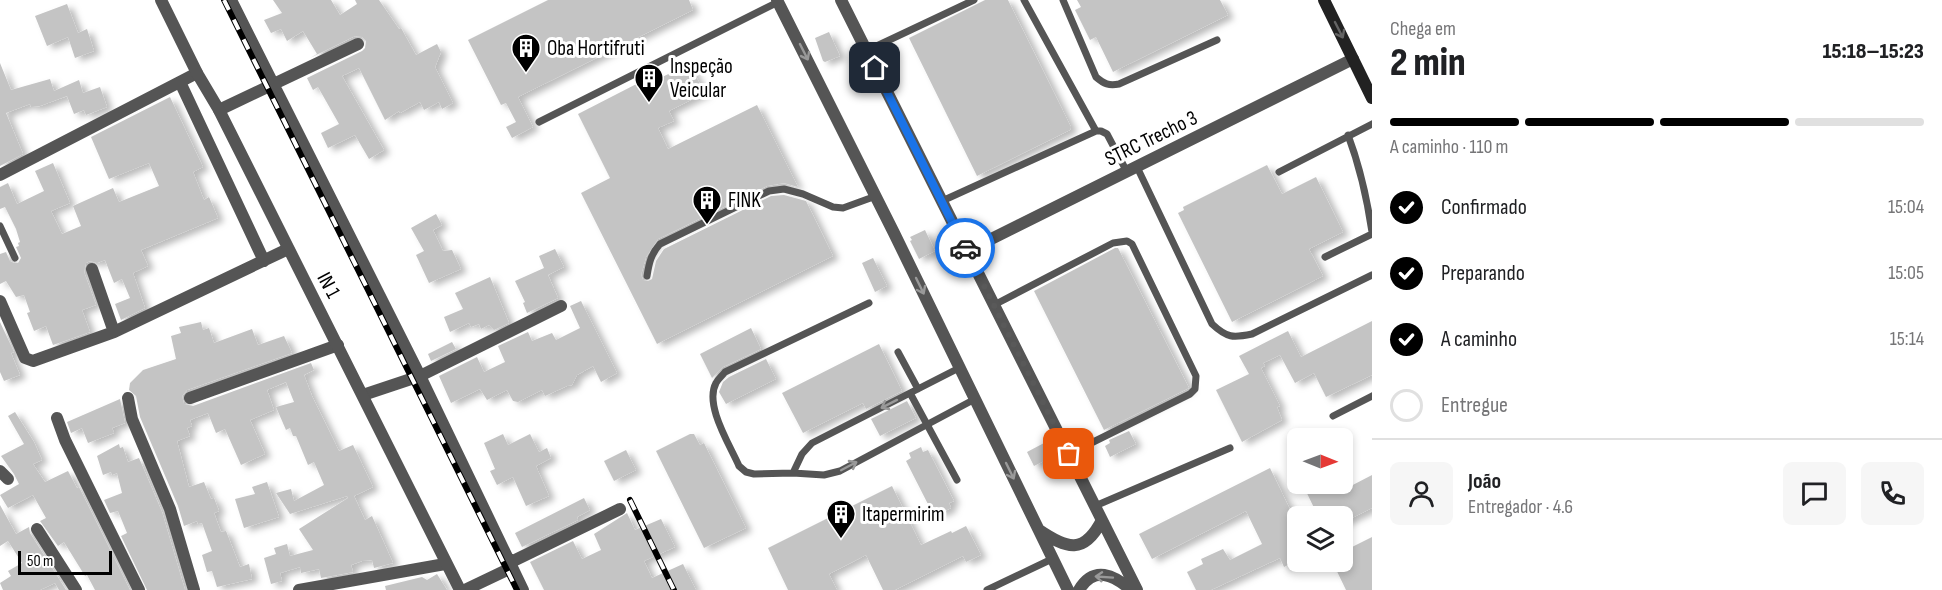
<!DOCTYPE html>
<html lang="pt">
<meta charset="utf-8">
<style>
:root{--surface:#fff;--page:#f6f6f6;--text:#202124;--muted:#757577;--line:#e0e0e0;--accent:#000}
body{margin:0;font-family:"Sofia Sans Condensed",sans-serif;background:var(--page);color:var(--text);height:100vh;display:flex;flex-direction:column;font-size:22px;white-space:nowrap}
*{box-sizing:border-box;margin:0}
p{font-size:20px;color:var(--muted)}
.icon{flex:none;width:33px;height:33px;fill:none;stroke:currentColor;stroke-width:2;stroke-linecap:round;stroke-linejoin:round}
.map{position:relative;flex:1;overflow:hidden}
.drawer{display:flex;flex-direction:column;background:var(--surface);width:570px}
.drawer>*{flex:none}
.needle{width:39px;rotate:91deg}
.controls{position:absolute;left:1287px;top:428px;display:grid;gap:12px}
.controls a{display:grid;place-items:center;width:66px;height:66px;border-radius:9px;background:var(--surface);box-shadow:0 3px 9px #0003;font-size:30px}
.scale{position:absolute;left:18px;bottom:15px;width:94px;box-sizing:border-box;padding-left:6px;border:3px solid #000;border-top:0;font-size:16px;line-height:21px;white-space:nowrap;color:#000;-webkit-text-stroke:4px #fff;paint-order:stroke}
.pin{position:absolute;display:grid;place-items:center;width:51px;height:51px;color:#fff;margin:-26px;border-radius:12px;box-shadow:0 3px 9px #0006}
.courier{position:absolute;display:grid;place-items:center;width:60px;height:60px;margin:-30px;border:4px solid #1a73e8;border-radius:50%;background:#fff;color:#222;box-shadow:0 2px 8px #0007}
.headline em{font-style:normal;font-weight:800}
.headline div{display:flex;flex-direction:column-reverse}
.headline{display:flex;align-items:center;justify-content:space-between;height:102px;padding:0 18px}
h1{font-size:39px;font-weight:800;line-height:45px}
.bar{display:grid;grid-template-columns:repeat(4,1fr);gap:9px 6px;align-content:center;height:72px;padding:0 18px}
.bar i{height:8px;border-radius:4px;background:var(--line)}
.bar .on{background:var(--accent)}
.bar p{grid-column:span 4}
.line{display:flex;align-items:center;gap:15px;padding:0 18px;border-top:2px solid var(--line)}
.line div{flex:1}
.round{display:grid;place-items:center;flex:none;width:63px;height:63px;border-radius:9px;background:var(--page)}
ol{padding:0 18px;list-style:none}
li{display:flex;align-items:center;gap:18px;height:66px}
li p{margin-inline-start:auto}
li .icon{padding:6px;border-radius:50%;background:var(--accent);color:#fff;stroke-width:4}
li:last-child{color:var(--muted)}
li i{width:33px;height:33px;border:3px solid var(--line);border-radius:50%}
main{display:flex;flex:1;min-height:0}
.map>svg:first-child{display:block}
.building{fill:#c4c4c4;filter:url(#shadow)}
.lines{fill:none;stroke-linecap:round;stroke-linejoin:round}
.service{stroke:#555;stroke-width:7}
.minor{stroke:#555;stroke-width:12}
.tertiary{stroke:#555;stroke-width:12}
.secondary{stroke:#222;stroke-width:12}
.rail-casing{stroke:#000;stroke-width:6}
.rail{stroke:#fff;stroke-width:4;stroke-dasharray:11;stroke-linecap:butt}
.oneway{stroke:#646464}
.oneway2{stroke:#999}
.done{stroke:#595959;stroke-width:6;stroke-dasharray:0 10.8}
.route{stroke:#1a73e8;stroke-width:8}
.labels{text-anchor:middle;stroke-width:6;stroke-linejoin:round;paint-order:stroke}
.poi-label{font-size:21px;fill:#000;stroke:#fff;text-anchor:start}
.street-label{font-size:21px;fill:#000;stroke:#fff}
</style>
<main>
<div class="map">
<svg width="1372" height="590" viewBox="0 0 1372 590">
<defs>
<filter id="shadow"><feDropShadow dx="6" dy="3.5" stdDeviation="3" flood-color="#0004"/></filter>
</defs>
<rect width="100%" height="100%" fill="#fff"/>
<!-- building -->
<path class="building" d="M273,0H331L340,15L357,4L355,0H379L399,29L401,28L416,55L437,44L441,52L435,67L453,103L442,109L439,102L424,110L420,102L400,113L399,111L385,120L359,68L342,76L384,150L369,159L355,135L328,148L321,133L339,124L318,87L313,90L307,78L362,51L365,48L366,41L362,37L355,36L310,58L317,54L303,31L287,41L281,29L271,33L264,20L282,13Z
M548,0H689L693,10L518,97L533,127L512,138L506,127L516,122L506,103L501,105L468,40Z
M985,0H1008L1071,127L1070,130L977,176L909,38Z
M1077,0H1220L1228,15L1113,72L1096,37L1090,40L1075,10L1081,7Z
M67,4L78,33L87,29L94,51L75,58L68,37L47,46L35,16Z
M829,32L840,56L825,62L823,61L815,38Z
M0,63L11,90L50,79L54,91L79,80L83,93L100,87L107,107L86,115L84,110L74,114L67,96L40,106L31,107L30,104L6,113L23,154L0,166Z
M689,64L705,93L669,111L674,121L658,128L668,149L757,105L798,187L784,183L767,186L658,239L646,257L641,275L643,280L648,281L652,279L656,261L664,249L771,196L784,195L806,201L833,256L657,344L581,193L610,178L578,114L652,76L654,81Z
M170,97L203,167L193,172L204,200L209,197L218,218L141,250L148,266L133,273L145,308L121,320L115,304L130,298L122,279L114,283L105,260L97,263L90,261L86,263L84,272L96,305L82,310L90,332L53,345L46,326L34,331L27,313L30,312L24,295L16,297L6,281L0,284V254L6,252L10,261L14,263H18L21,258L16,247L19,246L18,243L20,242L16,229L5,207L0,209V187L8,183L17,204L44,191L35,171L53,163L70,203L51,211L62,234L81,226L73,206L113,188L119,202L159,186L149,163L109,179L91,137Z
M1267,165L1282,194L1316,177L1343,232L1309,249L1323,276L1232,322L1178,213L1184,210L1183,207Z
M436,214L442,225L433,230L443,251L452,250L461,269L429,283L416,255L424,251L411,228Z
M925,230L935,251L919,259L910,241L912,240L910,237Z
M1115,248H1118L1189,388L1104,430L1034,291Z
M555,249L564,267L548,275L558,298L527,313L523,303L525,302L515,281L544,268L539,256Z
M873,258L887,286L875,292L862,263Z
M490,277L509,323L494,330L489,325L481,329L479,324L471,327L469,323L450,332L444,317L463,309L455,293Z
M581,301L617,373L601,382L593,366L577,375L572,385L567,386L545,396L542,390L518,402L513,401L507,390L487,400L480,389L451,403L439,376L477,357L484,372L505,362L498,346L528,332L532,341L552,333L556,340L580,328L570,306Z
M1372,321V375L1326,397L1314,373L1295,383L1280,355L1263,363L1265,366L1261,368L1280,406L1277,407L1282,420L1242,442L1216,390L1249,374L1239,356L1288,331L1301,357Z
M0,322L14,352L11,353L20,375L4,381L0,372Z
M201,322L203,330L209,328L214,343L252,329L258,345L284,336L292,353L187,390L182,396L184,404L193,406L311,363L314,370L304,375L312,396L339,451L353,445L373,487L354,496L365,520L372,516L393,563L374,568L372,560L362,561L351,565L353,572L321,578L319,569L301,573L300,567L280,573L282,581L271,584L264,558L276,554L274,548L287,544L290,556L313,550L299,529L348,498L347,496L290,514L276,493L291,489L294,501L324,485L314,462L308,465L296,436H293L290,428L286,430L276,407L294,402L286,382L267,390L274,410L250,420L265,454L241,465L225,429L216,433L208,413L190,420L192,426L187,428L190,436L177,441L189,487L204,482L211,499L214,498L219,511L214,513L221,532L226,531L240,567L249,564L252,579L217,587L212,571L207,572L202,555L212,551L202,523L198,524L197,521L184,526L178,506L140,417L136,396L129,390L130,383L143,370L176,359L171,336L181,333L179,327Z
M751,328L761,349L723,367L712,378L700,354Z
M452,342L456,349L431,361L428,354Z
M879,344L902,391L866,409L863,403L803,433L782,393Z
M766,359L776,379L726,404L719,392L723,382L729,377Z
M120,399L125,423L112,428L114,433L88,443L82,428L71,433L67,422Z
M907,401L916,418L880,436L871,419Z
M15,412L34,442L42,460L33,464L45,482L68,471L77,488L79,487L130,590H95L87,575L85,576L64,542L58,546L40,521L46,518L33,495L8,508L0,495L19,484L14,474L1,456L24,444L8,416Z
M1129,431L1136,444L1110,457L1105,446L1110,443L1109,440Z
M503,434L508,445L530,434L539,452L547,448L551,458L536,466L549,496L526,506L513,477L497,485L490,471L495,469L484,443Z
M690,434H694L700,445L704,443L746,528L704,548L656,451Z
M1044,443L1052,457L1034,466L1027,452Z
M119,444L120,448L123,447L128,462L139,458L162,512L185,590H147L121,536L127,533L118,511L110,513L104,500L122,493L117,473L112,475L111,472L103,475L97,456Z
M921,447L923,452L928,450L954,501L949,503L951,508L939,514L937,509L932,512L906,461L911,458L909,453Z
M626,450L636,470L614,481L604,461Z
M1270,468L1298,526V560L1284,567L1280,558L1211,590H1196L1187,572L1203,564L1201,559L1223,549L1230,560L1262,544L1246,511L1152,559L1139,534Z
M1372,475V508L1342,523V516H1318L1302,483H1345L1347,488Z
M267,482L279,517L244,528L235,499L255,494L252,487Z
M892,486L921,545L951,531L952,533L966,526L981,555L966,562L963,556L895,590H883L866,555L829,574L837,590H788L768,548Z
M584,498L590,510L577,517L578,520L522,547L515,533Z
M0,505L16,534L29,527L30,533L66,590H59L55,583L40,590H3L0,583L11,576L8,571L22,563L8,541L0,546Z
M627,513L635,530L661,519L675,547L644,561L652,578L683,564L696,590H544L530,562L573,541L582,559L601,550L594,534Z
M1372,537V590H1346L1332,561H1342V552Z
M437,574L447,590H386L385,586L422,577L427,580Z"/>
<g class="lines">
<!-- service -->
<path class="service" d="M1024,0L1096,131
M1063,0L1096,77C1104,84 1109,86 1119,84L1217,40
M866,51L974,0
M539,122L778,2
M1348,135C1360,167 1367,198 1372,232
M1137,167L1212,324C1227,338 1233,338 1252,334L1372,275
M1279,172L1372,124
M942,201L1096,131H1101L1107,134L1127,172
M0,226L15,258
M1325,257L1372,234
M647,276C649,263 651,254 660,244L769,191L784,189L803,194L833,207L843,208L876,196
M869,303L725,372C722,376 718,379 716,383C704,405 730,445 739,466L746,472L754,474L793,473L824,475L840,471L975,399
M994,305L1113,243L1127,241L1132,244L1196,376L1195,389L1190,394L1069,454
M898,352L918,389
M910,393L957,480
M1333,416L1372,396
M793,473L802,454L812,443L959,368
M1095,506L1230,448
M987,590L1052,559"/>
<!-- minor -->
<path class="minor" d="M231,0L420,376L523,590
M180,82L264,261
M219,110L358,44
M0,175L197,73
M92,269L114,332
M0,301L25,358L33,361L114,332L288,249
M363,395L420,376L561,306
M128,398L132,419L170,509L194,590
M190,398L338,345
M57,418L65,440L139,590
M0,471L8,479
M37,529L76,590
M509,563L620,509
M299,590L445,564
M465,590L511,568"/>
<!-- tertiary -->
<path class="tertiary" d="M161,0L197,73L219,110L460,590
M777,0L894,233L1068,590
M841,0L1137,590
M967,251L1353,59
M1039,530C1067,549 1084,555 1102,520
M1079,590C1094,565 1114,575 1131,590"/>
<!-- secondary -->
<path class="secondary" d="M1324,0L1372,98"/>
<!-- rail casing -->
<g class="rail-casing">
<path id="rail" d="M224,0L517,590
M630,500L674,590"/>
</g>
<!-- rail -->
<use href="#rail" class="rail"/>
</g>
<!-- one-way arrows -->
<defs><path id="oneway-shaft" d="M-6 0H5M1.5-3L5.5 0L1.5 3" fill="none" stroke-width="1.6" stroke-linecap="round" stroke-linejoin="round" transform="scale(1.5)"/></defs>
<use class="oneway" href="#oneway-shaft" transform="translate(1339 30) rotate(63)"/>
<g class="oneway2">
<use href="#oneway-shaft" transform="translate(804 52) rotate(63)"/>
<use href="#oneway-shaft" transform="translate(920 286) rotate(64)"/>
<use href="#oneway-shaft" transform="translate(889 404) rotate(153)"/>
<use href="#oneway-shaft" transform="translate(849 466) rotate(-28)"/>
<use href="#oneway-shaft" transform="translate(1010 471) rotate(64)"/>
<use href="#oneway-shaft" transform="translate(1104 577) rotate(-176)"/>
</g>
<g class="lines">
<!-- done -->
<path class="done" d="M965,248L1069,454"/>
<!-- route -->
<path class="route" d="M875,68L965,248"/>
</g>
<!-- icons -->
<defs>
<g id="building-pin" transform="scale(1.5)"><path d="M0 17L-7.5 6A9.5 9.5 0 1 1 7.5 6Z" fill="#000" stroke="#fff"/><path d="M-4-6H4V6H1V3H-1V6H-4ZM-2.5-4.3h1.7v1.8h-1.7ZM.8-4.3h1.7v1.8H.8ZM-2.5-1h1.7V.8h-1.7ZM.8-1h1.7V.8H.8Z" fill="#fff"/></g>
</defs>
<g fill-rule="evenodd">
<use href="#building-pin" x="526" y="48"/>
<use href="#building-pin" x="649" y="78"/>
<use href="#building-pin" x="707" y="200"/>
<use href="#building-pin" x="841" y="514"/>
</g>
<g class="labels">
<!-- poi labels -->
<g class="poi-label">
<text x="547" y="55">Oba Hortifruti</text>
<text x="670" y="73">Inspeção<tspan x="670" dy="24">Veicular</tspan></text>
<text x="728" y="207">FINK</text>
<text x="862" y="521">Itapermirim</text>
</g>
<!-- street labels -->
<g class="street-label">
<text transform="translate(1151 138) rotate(-26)" y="7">STRC Trecho 3</text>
<text transform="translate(329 285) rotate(62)" y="7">IN 1</text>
</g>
</g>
</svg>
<div class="controls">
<a><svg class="needle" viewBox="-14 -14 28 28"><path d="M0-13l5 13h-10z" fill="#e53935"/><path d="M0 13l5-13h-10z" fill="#757577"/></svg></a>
<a><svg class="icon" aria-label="layers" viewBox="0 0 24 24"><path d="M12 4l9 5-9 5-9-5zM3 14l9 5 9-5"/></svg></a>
</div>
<div class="scale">50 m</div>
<div class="pin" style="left:1069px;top:454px;background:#ea580c"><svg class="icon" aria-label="bag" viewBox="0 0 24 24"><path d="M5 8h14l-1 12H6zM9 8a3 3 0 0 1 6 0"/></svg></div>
<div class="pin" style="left:875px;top:68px;background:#1f2937"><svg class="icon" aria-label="home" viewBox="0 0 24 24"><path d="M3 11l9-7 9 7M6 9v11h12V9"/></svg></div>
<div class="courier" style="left:965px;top:248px"><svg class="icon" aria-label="car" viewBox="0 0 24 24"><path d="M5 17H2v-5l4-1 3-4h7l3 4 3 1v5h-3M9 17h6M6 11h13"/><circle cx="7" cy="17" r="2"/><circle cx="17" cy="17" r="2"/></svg></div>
</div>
<section class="drawer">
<div class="headline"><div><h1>2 min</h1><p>Chega em</p></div><em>15:18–15:23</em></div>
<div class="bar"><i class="on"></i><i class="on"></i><i class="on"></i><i></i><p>A caminho · 110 m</p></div>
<ol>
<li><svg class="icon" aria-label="check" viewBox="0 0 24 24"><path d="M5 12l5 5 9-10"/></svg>Confirmado<p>15:04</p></li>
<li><svg class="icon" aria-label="check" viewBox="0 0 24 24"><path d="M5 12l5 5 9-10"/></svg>Preparando<p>15:05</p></li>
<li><svg class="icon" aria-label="check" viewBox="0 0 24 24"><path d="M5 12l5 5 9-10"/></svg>A caminho<p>15:14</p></li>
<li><i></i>Entregue</li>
</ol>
<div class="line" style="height:108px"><a class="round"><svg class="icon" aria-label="person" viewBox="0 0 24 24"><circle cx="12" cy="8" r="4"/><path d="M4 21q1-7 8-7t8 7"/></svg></a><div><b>João</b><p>Entregador · 4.6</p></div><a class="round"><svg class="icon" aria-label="chat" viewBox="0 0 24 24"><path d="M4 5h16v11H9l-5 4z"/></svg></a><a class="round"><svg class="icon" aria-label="phone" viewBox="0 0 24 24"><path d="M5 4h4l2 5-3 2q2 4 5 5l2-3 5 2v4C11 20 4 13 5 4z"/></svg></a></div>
</section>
</main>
